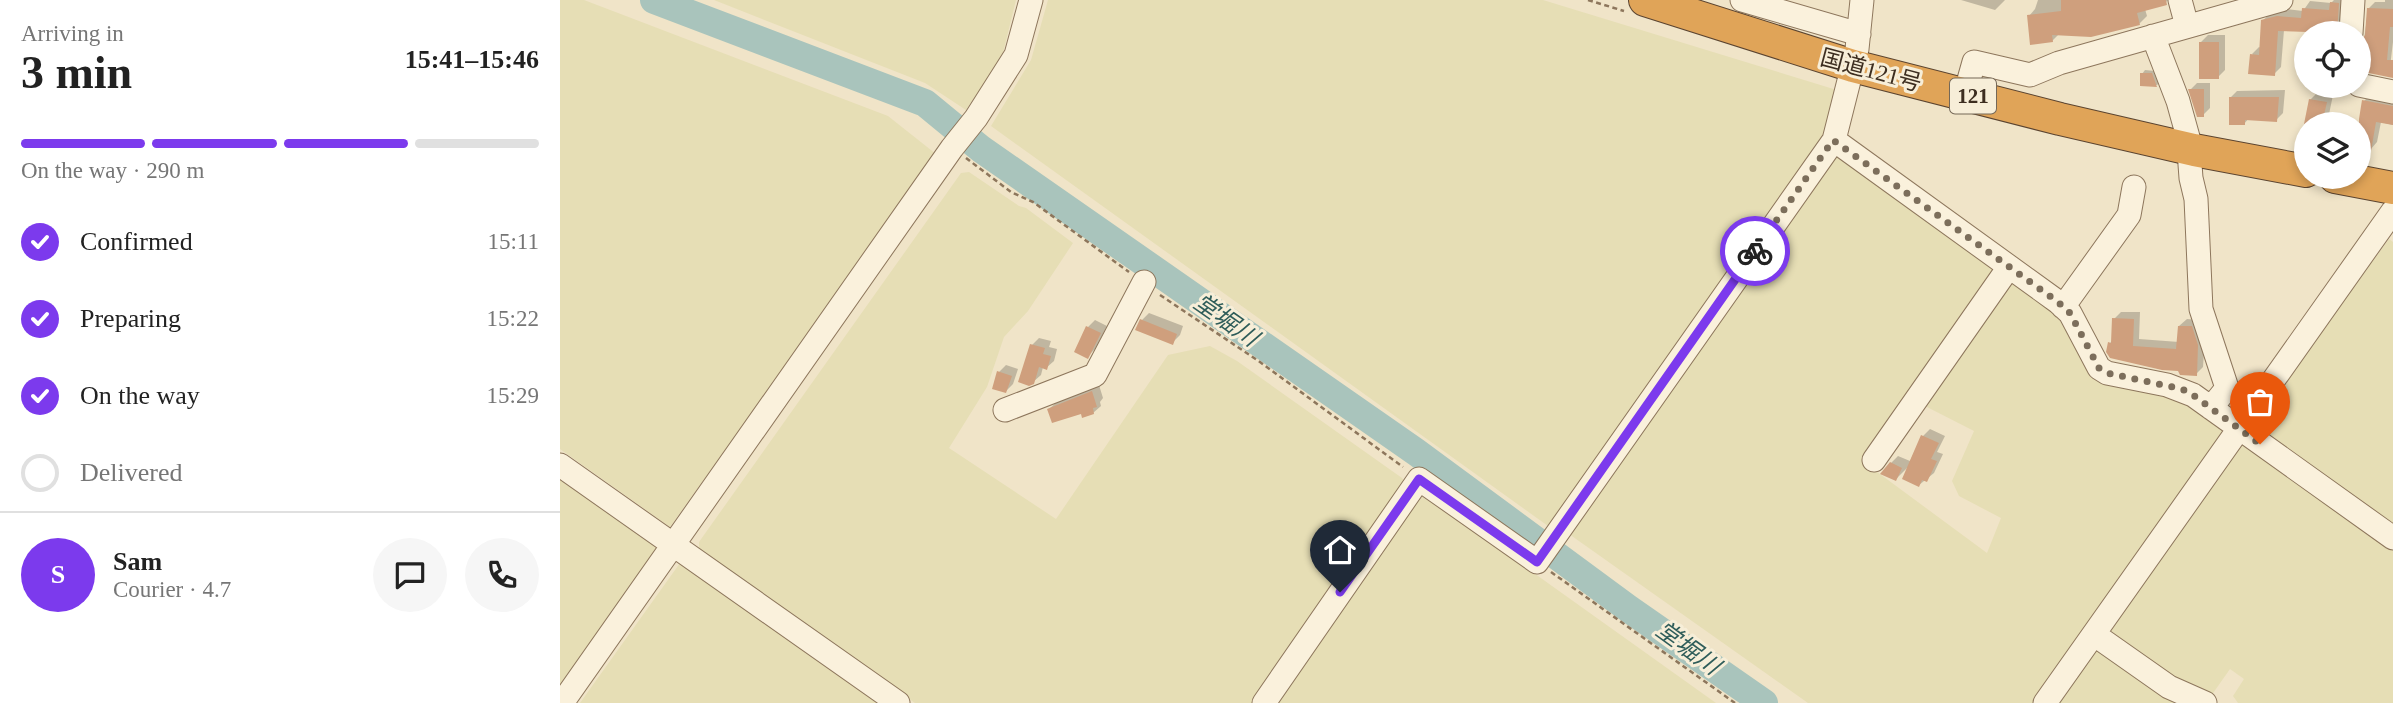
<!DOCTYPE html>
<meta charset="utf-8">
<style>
:root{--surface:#fff;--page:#f6f6f6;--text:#222;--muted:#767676;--line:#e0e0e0;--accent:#7c3aed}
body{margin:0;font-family:"Times New Roman","Noto Sans JP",serif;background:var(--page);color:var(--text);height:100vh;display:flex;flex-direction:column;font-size:26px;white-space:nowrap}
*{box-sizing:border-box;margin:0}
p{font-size:23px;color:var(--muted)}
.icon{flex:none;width:38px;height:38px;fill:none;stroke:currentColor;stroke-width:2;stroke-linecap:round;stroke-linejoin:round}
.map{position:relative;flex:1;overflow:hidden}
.details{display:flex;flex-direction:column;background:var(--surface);width:560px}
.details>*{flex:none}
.fabs{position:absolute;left:1734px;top:21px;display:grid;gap:14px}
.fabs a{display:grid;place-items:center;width:77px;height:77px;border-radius:50%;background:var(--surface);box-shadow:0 4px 10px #0003;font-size:35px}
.pin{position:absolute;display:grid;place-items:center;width:60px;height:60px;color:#fff;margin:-72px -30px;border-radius:50% 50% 50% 0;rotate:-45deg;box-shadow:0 0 7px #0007}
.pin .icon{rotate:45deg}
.courier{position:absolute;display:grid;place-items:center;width:70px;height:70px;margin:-35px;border:5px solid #7c3aed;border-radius:50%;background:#fff;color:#222;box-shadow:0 2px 9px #0007}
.headline em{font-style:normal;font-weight:800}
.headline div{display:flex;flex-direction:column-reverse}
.headline{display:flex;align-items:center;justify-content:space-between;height:119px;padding:0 21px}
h1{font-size:46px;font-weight:800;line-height:52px}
.bar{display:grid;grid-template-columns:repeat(4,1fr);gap:10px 7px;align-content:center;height:84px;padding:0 21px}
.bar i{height:9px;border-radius:5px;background:var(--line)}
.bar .active{background:var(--accent)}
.bar p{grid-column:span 4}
.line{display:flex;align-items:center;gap:18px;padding:0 21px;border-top:2px solid var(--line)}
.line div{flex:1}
.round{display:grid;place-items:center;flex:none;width:74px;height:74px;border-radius:37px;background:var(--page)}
ol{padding:0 21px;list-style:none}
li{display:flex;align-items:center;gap:21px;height:77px}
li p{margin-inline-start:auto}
li .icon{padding:7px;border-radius:50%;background:var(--accent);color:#fff;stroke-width:4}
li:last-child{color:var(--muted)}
li i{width:38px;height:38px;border:4px solid var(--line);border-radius:50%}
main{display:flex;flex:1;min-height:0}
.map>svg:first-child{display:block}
.farmland{fill:#e6deb5}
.shadow{fill:#0003}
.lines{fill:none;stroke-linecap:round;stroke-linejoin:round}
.river{stroke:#a9c4bc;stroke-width:28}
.building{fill:#cf9f7d}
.minor-casing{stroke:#8d765c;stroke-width:25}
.highway-casing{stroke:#5b4430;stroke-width:34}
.path{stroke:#8d765c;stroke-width:2.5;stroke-dasharray:5 3.5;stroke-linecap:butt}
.minor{stroke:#faf1dc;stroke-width:23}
.highway{stroke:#e0a458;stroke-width:32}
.done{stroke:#7c6e5b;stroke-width:7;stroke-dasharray:0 12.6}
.route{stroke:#7c3aed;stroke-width:9}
.labels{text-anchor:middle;stroke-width:6;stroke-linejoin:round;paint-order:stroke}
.shield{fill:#f7eed8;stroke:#756857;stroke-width:2}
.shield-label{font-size:21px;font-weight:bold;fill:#3d2e20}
.street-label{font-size:23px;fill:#3d2e20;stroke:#f7eed8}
.water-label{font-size:24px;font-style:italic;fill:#2f5d5a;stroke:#f7eed8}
</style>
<main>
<section class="details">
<div class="headline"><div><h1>3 min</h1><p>Arriving in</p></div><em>15:41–15:46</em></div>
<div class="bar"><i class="active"></i><i class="active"></i><i class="active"></i><i></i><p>On the way · 290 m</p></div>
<ol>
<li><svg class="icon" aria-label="check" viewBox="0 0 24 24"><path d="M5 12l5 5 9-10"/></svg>Confirmed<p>15:11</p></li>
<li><svg class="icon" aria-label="check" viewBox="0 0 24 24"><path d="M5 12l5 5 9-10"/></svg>Preparing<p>15:22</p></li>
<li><svg class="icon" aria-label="check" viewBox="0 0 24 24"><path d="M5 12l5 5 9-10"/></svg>On the way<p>15:29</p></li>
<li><i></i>Delivered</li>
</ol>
<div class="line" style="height:126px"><b class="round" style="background:var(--accent);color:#fff">S</b><div><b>Sam</b><p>Courier · 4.7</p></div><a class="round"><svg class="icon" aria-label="chat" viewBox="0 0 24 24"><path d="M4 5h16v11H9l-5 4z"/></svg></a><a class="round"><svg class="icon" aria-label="phone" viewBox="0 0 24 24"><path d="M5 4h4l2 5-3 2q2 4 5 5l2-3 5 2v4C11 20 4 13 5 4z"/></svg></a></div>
</section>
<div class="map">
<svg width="1833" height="703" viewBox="0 0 1833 703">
<rect width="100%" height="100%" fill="#f0e4c8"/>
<!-- farmland -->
<path class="farmland" d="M0,0H24L328,116L376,154L110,527L0,449Z
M154,0H456L442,57L406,110L365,83Z
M488,0H983L1280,91L1267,140L997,525L988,526L431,126L471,60Z
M1276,153L1443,270L1305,463L1427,553L1441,518L1399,496L1392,481L1414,431L1363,405L1445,290L1456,281L1503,316L1529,369L1621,396L1667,433L1475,703H1248L1009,534Z
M409,172L459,206L466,208L513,243L468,311L444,337L427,387L389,448L496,519L608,355L650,346L677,361L842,478L848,486L697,703H355L139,550V542L401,173Z
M1829,239L1833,242V528L1691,427Z
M1681,443L1833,548V703H1678L1673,696L1684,679L1670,669L1651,696L1620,683L1549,633L1547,629Z
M0,473L99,542L98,550L0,687Z
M863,494L1156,703H717Z
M120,563L319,703H20Z
M1536,647L1628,703H1496Z"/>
<!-- shadow -->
<path class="shadow" d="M1401,0H1445L1435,10Z
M1478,0H1608L1604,4L1585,9L1587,16L1579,24L1499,34L1492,41L1469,16L1475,9Z
M1774,0H1785L1784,27L1778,33L1724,30L1721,67L1714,74L1692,54L1699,47L1701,48L1702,21L1710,14L1726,9L1743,11L1750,1L1771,3Z
M1825,0H1833V42L1830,67L1804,51H1799V46L1804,41L1808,9L1815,2H1825Z
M1648,35H1665V70L1658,77L1641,42Z
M1585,70L1595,71L1600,82L1597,85L1582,84V74Z
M1637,83H1650V108L1643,115L1630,90Z
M1725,90L1723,113L1716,120L1689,118L1684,124L1670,98L1677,91Z
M1758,92L1773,95L1767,124H1746V131H1745L1750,100Z
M1811,94L1833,98V125L1821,122L1817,142L1810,150L1799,148V128L1804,101Z
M1561,312H1580L1579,339L1619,342V326L1627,319L1639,320L1645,337L1643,367L1636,374L1550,343L1553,340L1554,319Z
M589,313L623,326L620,335L613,342L582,320Z
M535,320L547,326L535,349L527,357L528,327Z
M479,338L491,341L489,347L497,349L494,361L486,368L483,367L481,375L473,382L472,345Z
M446,365L458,369L453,384L446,391L439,372Z
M539,385L543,398L540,402L541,406L533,413L489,409L497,402Z
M1370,429L1385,436L1377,452L1383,454L1374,473L1359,485L1349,466L1336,479L1331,463L1338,456L1350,461L1363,436Z"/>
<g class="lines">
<!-- river -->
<path class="river" d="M94,0L365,103L421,149L856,452L1069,609L1204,703"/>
</g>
<!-- building -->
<path class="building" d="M1501,0H1606L1607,5L1577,13L1580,25L1531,37L1492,35L1493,42L1470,45L1467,15L1501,11Z
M1770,2L1779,3L1777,33L1718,31L1715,76L1688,74L1690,54L1699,55L1701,20L1717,16L1741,18L1742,8L1769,10Z
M1807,8L1833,9V27H1830L1827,60H1833V78L1799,71L1802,53L1799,52V44L1805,35Z
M1639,42H1659V79H1639Z
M1580,73H1592L1597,87L1580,86Z
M1628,89H1644V117H1637Z
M1669,97H1719L1717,122L1685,120V125H1669Z
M1749,99L1767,102L1762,124H1744Z
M1802,100L1833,106V125L1816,122L1811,151L1799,149V119Z
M1552,318L1574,319L1573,346L1616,349L1618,326H1632L1638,345L1637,376L1620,375L1618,371L1602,370L1550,358L1546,352L1548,342L1551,343Z
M580,319L617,334L613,345L575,330Z
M526,326L541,333L528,359L514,352Z
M470,344L485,348L483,354L491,356L487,370L479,367L474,384L469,386L458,382Z
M437,371L452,376L446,393L432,389Z
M532,391L537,407L533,408L534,414L522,418L521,414L492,423L487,409Z
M1361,435L1379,443L1371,459L1377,461L1367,482L1362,480L1359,487L1342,479Z
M1330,462L1342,468L1336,481L1320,474Z"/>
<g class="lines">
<!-- minor casing -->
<g class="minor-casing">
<path id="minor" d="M1182,0L1299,34
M1620,0L1627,26
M1791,33L1793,0
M1593,36L1618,101L1628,137L1631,178L1636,199L1641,309L1667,388L1651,408
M1799,85L1833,92
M1405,94L1414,62L1470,75L1499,63L1721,0
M1274,140L1498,302L1510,313L1539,368L1547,373L1607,385L1633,395L1833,538
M1503,307L1569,215L1574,187
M445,410L535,375L584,282
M1314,460L1449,267
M0,465L338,703
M1535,635L1609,687L1645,703
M2,703L392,148L416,118L456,55L471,0
M704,703L859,479L977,562L1274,140L1297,49L1302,0
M1485,703L1833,211"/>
</g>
<!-- highway casing -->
<g class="highway-casing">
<path id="highway" d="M1085,0L1293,66L1500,119L1634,150L1746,171
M1775,177L1833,188"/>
</g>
<!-- path -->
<path class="path" d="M1028,0L1064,11
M406,158L451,192L473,202L569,272
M600,295L700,362L843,467
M991,572L1175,703"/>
<!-- minor -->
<use href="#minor" class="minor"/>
<!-- highway -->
<use href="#highway" class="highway"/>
</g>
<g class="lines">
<!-- done -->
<path class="done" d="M1195,251L1273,140L1498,302L1510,313L1539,368L1547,373L1622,389L1633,395L1700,444"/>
<!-- route -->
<path class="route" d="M780,592L859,479L977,562L1195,251"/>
</g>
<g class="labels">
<!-- shield labels -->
<rect class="shield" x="1390" y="78.5" width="46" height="35" rx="5"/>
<g class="shield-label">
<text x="1413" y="103">121</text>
</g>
<!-- street labels -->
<g class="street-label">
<text transform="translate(1311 70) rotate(15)" y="8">国道121号</text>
</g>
<!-- water labels -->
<g class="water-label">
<text transform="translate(666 320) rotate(35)" y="8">堂堀川</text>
<text transform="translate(1128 648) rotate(36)" y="8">堂堀川</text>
</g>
</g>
</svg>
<div class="fabs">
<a><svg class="icon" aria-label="locate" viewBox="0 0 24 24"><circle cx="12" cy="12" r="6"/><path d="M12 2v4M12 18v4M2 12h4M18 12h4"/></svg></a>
<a><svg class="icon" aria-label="layers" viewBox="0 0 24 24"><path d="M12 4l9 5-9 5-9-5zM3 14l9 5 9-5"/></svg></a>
</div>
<div class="pin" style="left:1700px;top:444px;background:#ea580c"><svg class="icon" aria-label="bag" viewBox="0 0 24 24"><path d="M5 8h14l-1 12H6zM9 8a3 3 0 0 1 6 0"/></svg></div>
<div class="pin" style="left:780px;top:592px;background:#1f2937"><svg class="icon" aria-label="home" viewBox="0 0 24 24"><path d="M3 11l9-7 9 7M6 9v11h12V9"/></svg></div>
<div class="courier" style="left:1195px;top:251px"><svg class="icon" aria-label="bike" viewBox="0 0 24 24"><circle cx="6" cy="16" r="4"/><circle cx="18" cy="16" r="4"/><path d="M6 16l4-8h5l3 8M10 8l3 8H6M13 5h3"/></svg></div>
</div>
</main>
